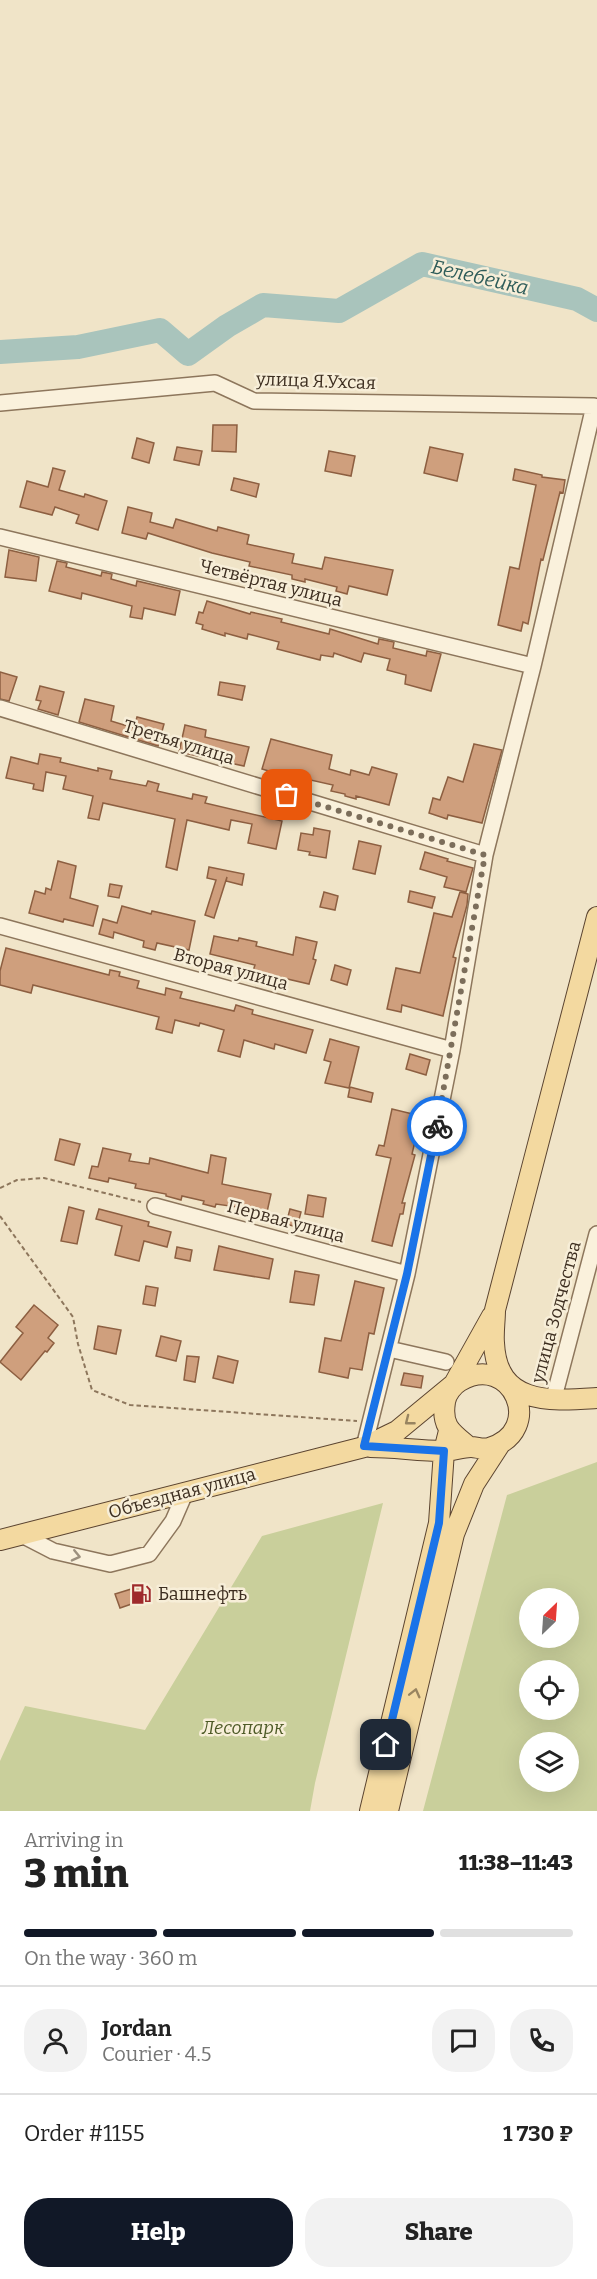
<!DOCTYPE html>
<meta charset="utf-8">
<style>
:root{--surface:#fff;--page:#f2f2f2;--text:#222;--muted:#767676;--line:#e0e0e0;--accent:#111827}
body{margin:0;font-family:Bitter,serif;background:var(--page);color:var(--text);height:100vh;display:flex;flex-direction:column;font-size:22px;white-space:nowrap}
*{box-sizing:border-box;margin:0}
p{font-size:20px;color:var(--muted)}
.icon{flex:none;width:33px;height:33px;fill:none;stroke:currentColor;stroke-width:2;stroke-linecap:round;stroke-linejoin:round}
.map{position:relative;height:1811px;overflow:hidden}
.panel{display:flex;flex-direction:column;background:var(--surface);flex:1}
.panel>*{flex:none}
.needle{width:39px;rotate:25deg}
.controls{position:absolute;left:519px;top:1588px;display:grid;gap:12px}
.controls a{display:grid;place-items:center;width:60px;height:60px;border-radius:50%;background:var(--surface);box-shadow:0 6px 24px #0002;font-size:30px}
.pin{position:absolute;display:grid;place-items:center;width:51px;height:51px;color:#fff;margin:-26px;border-radius:12px;box-shadow:0 3px 9px #0006}
.courier{position:absolute;display:grid;place-items:center;width:60px;height:60px;margin:-30px;border:4px solid #1a73e8;border-radius:50%;background:#fff;color:#222;box-shadow:0 2px 8px #0007}
.overview em{font-style:normal;font-weight:800}
.overview div{display:flex;flex-direction:column-reverse}
.overview{display:flex;align-items:center;justify-content:space-between;height:102px;padding:0 24px}
h1{font-size:39px;font-weight:800;line-height:45px}
.bar{display:grid;grid-template-columns:repeat(4,1fr);gap:9px 6px;align-content:center;height:72px;padding:0 24px}
.bar i{height:8px;border-radius:4px;background:var(--line)}
.bar .active{background:var(--accent)}
.bar p{grid-column:span 4}
.line{display:flex;align-items:center;gap:15px;padding:0 24px;border-top:2px solid var(--line)}
.line div{flex:1}
.round{display:grid;place-items:center;flex:none;width:63px;height:63px;border-radius:24px;background:var(--page)}
.button{display:flex;gap:12px;margin-top:auto;padding:12px 24px}
.button a{flex:1;height:69px;border-radius:24px;background:var(--accent);color:#fff;font-size:24px;font-weight:800;line-height:69px;text-align:center}
.button a+a{background:var(--page);color:var(--text)}
.map>svg:first-child{display:block}
.green{fill:#c9cf9b;fill-rule:evenodd}
.lines{fill:none;stroke-linecap:round;stroke-linejoin:round}
.river{stroke:#a9c4bc;stroke-width:24}
.building{fill:#cf9f7d;stroke:#8d5f41;stroke-width:1.5}
.minor-casing{stroke:#8d765c;stroke-width:18}
.major-casing{stroke:#5b4430;stroke-width:22}
.path{stroke:#8d765c;stroke-width:2;stroke-dasharray:4.5 3;stroke-linecap:butt}
.minor{stroke:#faf1dc;stroke-width:15}
.major{stroke:#f3d9a0;stroke-width:20}
.oneway{stroke:#988460}
.oneway2{stroke:#9c907e}
.done{stroke:#7c6e5b;stroke-width:6;stroke-dasharray:0 10.8}
.route{stroke:#1a73e8;stroke-width:8}
.labels{text-anchor:middle;stroke-width:5;stroke-linejoin:round;paint-order:stroke}
.street-label{font-size:18px;fill:#3d2e20;stroke:#f7eed8}
.poi-label{font-size:18px;fill:#3d2e20;stroke:#f7eed8;text-anchor:start}
.park-label{font-size:18px;font-style:italic;fill:#4d5a26;stroke:#f7eed8}
.water-label{font-size:20px;font-style:italic;fill:#2f5d5a;stroke:#f7eed8}
</style>
<div class="map">
<svg width="597" height="1811" viewBox="0 0 597 1811">
<rect width="100%" height="100%" fill="#f0e4c8"/>
<!-- green -->
<path class="green" d="M597,1462V1811H423L507,1495ZM530,1599H568V1638H530ZM530,1671H568V1710H530ZM530,1743H568V1782H530Z
M383,1503L315,1783L310,1811H0V1761L25,1706L145,1730L262,1536Z"/>
<g class="lines">
<!-- river -->
<path class="river" d="M0,352L78,347L160,330L188,354L227,326L263,305L339,311L422,264L577,299L597,310"/>
</g>
<!-- building -->
<path class="building" d="M213,425H237L236,452L212,451Z
M137,438L154,443L149,463L132,458Z
M177,447L202,451L199,465L174,460Z
M430,447L463,454L457,481L424,473Z
M329,451L355,456L351,476L325,471Z
M53,468L65,471L59,490L84,497L85,494L107,501L98,530L76,523L79,515L55,507L52,515L20,507L27,481L48,487Z
M515,469L542,475V477L565,480L563,493L560,492L543,560L541,559L528,624L523,622L521,631L498,625L510,567L519,569L536,485L513,480Z
M234,478L259,484L256,497L231,490Z
M128,507L152,513L150,522L173,528L176,519L217,531L218,527L249,535L247,544L294,554L292,563L322,569L325,557L393,570L387,595L349,586L347,594L336,591L337,587L305,579V582L292,579V575L249,566L250,562L212,553L148,533L146,539L122,533Z
M9,550L39,557L36,581L5,577Z
M57,561L67,563L66,567L101,576L102,572L112,574L111,579L136,586L137,581L180,591L175,615L144,608L142,619L130,617L132,606L82,593L81,599L49,591Z
M207,601L250,614L251,612L282,619L281,622L329,634L330,629L378,644L379,639L394,642L393,648L426,656L427,651L441,654L431,691L405,684L406,675L387,670L390,659L364,653L361,662L334,653L333,657L321,655L320,660L277,649L279,642L248,634L247,639L225,633V636L202,629L203,625L196,623L199,612L203,613Z
M0,672L17,677L9,701L0,699Z
M220,682L245,686L242,700L218,695Z
M40,686L64,692L58,715L38,709L41,701L36,700Z
M85,699L114,706L111,721L134,728L137,717L164,724L158,746L79,722Z
M185,725L206,730L205,737L249,747L244,766L179,752Z
M271,739L332,755L329,769L350,775L351,770L369,775L372,767L397,774L389,805L356,796V799L345,796V794L331,791L333,785L293,776L292,778L262,769Z
M474,744L502,750L482,823L448,815L447,819L429,813L433,798L440,800L448,777L463,782Z
M40,754L61,758L60,762L98,771V768L112,771L110,779L146,786L148,781L159,784L157,791L192,799L193,794L207,797L205,803L282,821L276,849L248,843L252,824L231,820L229,830L187,820L177,870L166,867L175,819L103,803L99,820L88,818L93,796L63,789L66,776L46,772L43,791L33,789L34,784L6,778L11,757L38,764Z
M314,828L330,831L326,858L309,855L310,852L298,850L301,833L313,835Z
M359,841L381,846L375,874L353,869Z
M425,852L448,859L447,861L473,868L466,892L444,887L447,877L420,869Z
M58,861L76,866L70,898L98,906L93,926L64,919L63,922L29,913L35,891L45,894L46,888L51,890Z
M209,867L244,874L242,885L226,881L227,877L214,918L205,915L216,880L207,878Z
M110,884L122,886L119,898L108,896Z
M410,891L435,897L432,908L408,902Z
M324,892L338,896L335,910L320,907Z
M460,892L468,894L467,905L453,957L456,958L443,1016L402,1005L401,1012L387,1009L396,968L420,973L434,913L452,917Z
M122,906L151,914L152,911L195,921L189,950L157,943L155,950L143,947L144,941L114,932L113,938L99,934L103,919L117,923Z
M214,936L238,941L239,938L257,942L256,946L293,955L296,937L317,942L313,959L316,960L309,984L253,971L255,965L210,954Z
M6,948L109,975L110,970L120,972L119,976L139,981L137,988L165,995L166,988L182,992L180,998L234,1011L236,1005L253,1010L252,1014L313,1030L306,1053L275,1044L274,1049L244,1040L240,1057L218,1051L224,1030L200,1023L199,1026L175,1020L172,1033L156,1029L159,1017L33,985L31,993L0,985V971Z
M335,965L351,970L347,985L331,980Z
M330,1039L359,1047L349,1088L325,1083L331,1062L324,1060Z
M410,1054L430,1060L426,1075L406,1069Z
M350,1087L373,1093L371,1102L348,1097Z
M392,1109L421,1116L412,1154L415,1155L402,1203H405L403,1214H400L392,1246L372,1241L391,1158L376,1155L379,1145L384,1146Z
M60,1139L80,1144L74,1165L55,1160Z
M103,1148L131,1154L129,1161L149,1164L150,1158L208,1173L211,1155L226,1158L222,1184L271,1194L267,1212L244,1206V1208L216,1204L215,1207L203,1204L204,1201L182,1196L181,1200L166,1196V1194L135,1188L136,1184L109,1178L108,1182L89,1178L92,1166L98,1167Z
M308,1195L326,1198L323,1217L305,1214Z
M69,1207L84,1211L77,1244L61,1241Z
M99,1209L149,1222L148,1226L171,1232L167,1247L144,1241L139,1261L115,1255L122,1226L96,1219Z
M290,1209L301,1212L297,1227L286,1224Z
M219,1246L273,1259L269,1279L214,1270Z
M177,1247L192,1250L190,1261L175,1258Z
M295,1271L319,1275L314,1305L290,1302Z
M355,1281L384,1288L374,1334L369,1333L362,1370L350,1368L348,1378L319,1372L325,1338L341,1341Z
M146,1286L158,1288L155,1306L143,1304Z
M34,1305L58,1325L48,1338L54,1343L47,1352L45,1351L21,1380L0,1362L23,1333L16,1327Z
M98,1326L121,1330L116,1354L94,1349Z
M161,1336L181,1341L176,1361L156,1356Z
M187,1356L199,1357L195,1382L184,1380Z
M218,1356L238,1361L233,1383L213,1378Z
M404,1373L423,1376L421,1388L401,1385Z
M141,1586L146,1599L120,1608L115,1594Z"/>
<g class="lines">
<!-- minor casing -->
<g class="minor-casing">
<path id="minor" d="M0,403L215,383L254,401L594,406L597,409
M0,537L533,666
M0,708L485,855
M0,926L452,1050
M155,1206L407,1274
M389,1349L446,1362
M553,1401L597,1234
M364,1447L407,1274L452,1050L485,855L533,666L594,406
M22,1535L53,1551L110,1564L149,1554L173,1521L186,1491"/>
</g>
<!-- major casing -->
<g class="major-casing">
<path id="major" d="M597,917L495,1310C495,1321 493,1333 494,1343C497,1406 551,1401 597,1398
M370,1447C394,1447 419,1451 443,1451C452,1451 462,1447 471,1447C477,1447 482,1450 489,1448C547,1431 512,1351 460,1381C453,1385 446,1394 445,1402C441,1427 452,1433 469,1447
M0,1540L364,1447L397,1431L454,1384L492,1316
M370,1811L439,1523L444,1451L449,1431
M388,1811L454,1534L474,1484L500,1444"/>
</g>
<!-- path -->
<path class="path" d="M0,1188L17,1180L44,1178L141,1202
M0,1216L73,1317L78,1344L92,1390L130,1405L357,1421"/>
<!-- minor -->
<use href="#minor" class="minor"/>
<!-- major -->
<use href="#major" class="major"/>
</g>
<!-- one-way arrows -->
<defs><path id="oneway-chevron" d="M-2-3.5L2.5 0L-2 3.5" fill="none" stroke-width="1.6" stroke-linecap="round" stroke-linejoin="round" transform="scale(1.5)"/></defs>
<g class="oneway">
<use href="#oneway-chevron" transform="translate(409 1421) rotate(142)"/>
<use href="#oneway-chevron" transform="translate(415 1693) rotate(-76)"/>
</g>
<use class="oneway2" href="#oneway-chevron" transform="translate(76 1556) rotate(13)"/>
<g class="lines">
<!-- done -->
<path class="done" d="M287,795L485,855L437,1126"/>
<!-- route -->
<path class="route" d="M386,1745L439,1523L444,1451L364,1446L407,1274L437,1126"/>
</g>
<!-- icons -->
<defs>
<g id="fuel-bare" transform="scale(1.62)"><path d="M-5.5-6h7V0h2V4h1.3V-2.5L3-4.5l.8-.8L6-3V5H2.5V1h-1V6h-7ZM-4.2-4.7v3.2H.2V-4.7Z" fill="#9e2a2b" stroke="#f7eed8" stroke-width="2.5" paint-order="stroke"/></g>
</defs>
<g fill-rule="evenodd">
<use href="#fuel-bare" x="141" y="1594"/>
</g>
<g class="labels">
<!-- street labels -->
<g class="street-label">
<text transform="translate(316 381) rotate(2)" y="6">улица Я.Ухсая</text>
<text transform="translate(271 583) rotate(14)" y="6">Четвёртая улица</text>
<text transform="translate(179 742) rotate(17)" y="6">Третья улица</text>
<text transform="translate(231 969) rotate(15)" y="6">Вторая улица</text>
<text transform="translate(286 1221) rotate(15)" y="6">Первая улица</text>
<text transform="translate(556 1312) rotate(-75)" y="6">улица Зодчества</text>
<text transform="translate(182 1493) rotate(-15)" y="6">Объездная улица</text>
</g>
<!-- poi labels -->
<g class="poi-label">
<text x="158" y="1600">Башнефть</text>
</g>
<!-- park labels -->
<g class="park-label">
<text x="243" y="1734">Лесопарк</text>
</g>
<!-- water labels -->
<g class="water-label">
<text transform="translate(480 277) rotate(13)" y="7">Белебейка</text>
</g>
</g>
</svg>
<div class="controls">
<a><svg class="needle" viewBox="-14 -14 28 28"><path d="M0-13l5 13h-10z" fill="#e53935"/><path d="M0 13l5-13h-10z" fill="#767676"/></svg></a>
<a><svg class="icon" aria-label="locate" viewBox="0 0 24 24"><circle cx="12" cy="12" r="6"/><path d="M12 2v4M12 18v4M2 12h4M18 12h4"/></svg></a>
<a><svg class="icon" aria-label="layers" viewBox="0 0 24 24"><path d="M12 4l9 5-9 5-9-5zM3 14l9 5 9-5"/></svg></a>
</div>
<div class="pin" style="left:287px;top:795px;background:#ea580c"><svg class="icon" aria-label="bag" viewBox="0 0 24 24"><path d="M5 8h14l-1 12H6zM9 8a3 3 0 0 1 6 0"/></svg></div>
<div class="pin" style="left:386px;top:1745px;background:#1f2937"><svg class="icon" aria-label="home" viewBox="0 0 24 24"><path d="M3 11l9-7 9 7M6 9v11h12V9"/></svg></div>
<div class="courier" style="left:437px;top:1126px"><svg class="icon" aria-label="bike" viewBox="0 0 24 24"><circle cx="6" cy="16" r="4"/><circle cx="18" cy="16" r="4"/><path d="M6 16l4-8h5l3 8M10 8l3 8H6M13 5h3"/></svg></div>
</div>
<section class="panel">
<div class="overview"><div><h1>3 min</h1><p>Arriving in</p></div><em>11:38–11:43</em></div>
<div class="bar"><i class="active"></i><i class="active"></i><i class="active"></i><i></i><p>On the way · 360 m</p></div>
<div class="line" style="height:108px"><a class="round"><svg class="icon" aria-label="person" viewBox="0 0 24 24"><circle cx="12" cy="8" r="4"/><path d="M4 21q1-7 8-7t8 7"/></svg></a><div><b>Jordan</b><p>Courier · 4.5</p></div><a class="round"><svg class="icon" aria-label="chat" viewBox="0 0 24 24"><path d="M4 5h16v11H9l-5 4z"/></svg></a><a class="round"><svg class="icon" aria-label="phone" viewBox="0 0 24 24"><path d="M5 4h4l2 5-3 2q2 4 5 5l2-3 5 2v4C11 20 4 13 5 4z"/></svg></a></div>
<div class="line" style="height:78px"><div>Order #1155</div><b>1 730 ₽</b></div>
<div class="button"><a>Help</a><a>Share</a></div>
</section>
